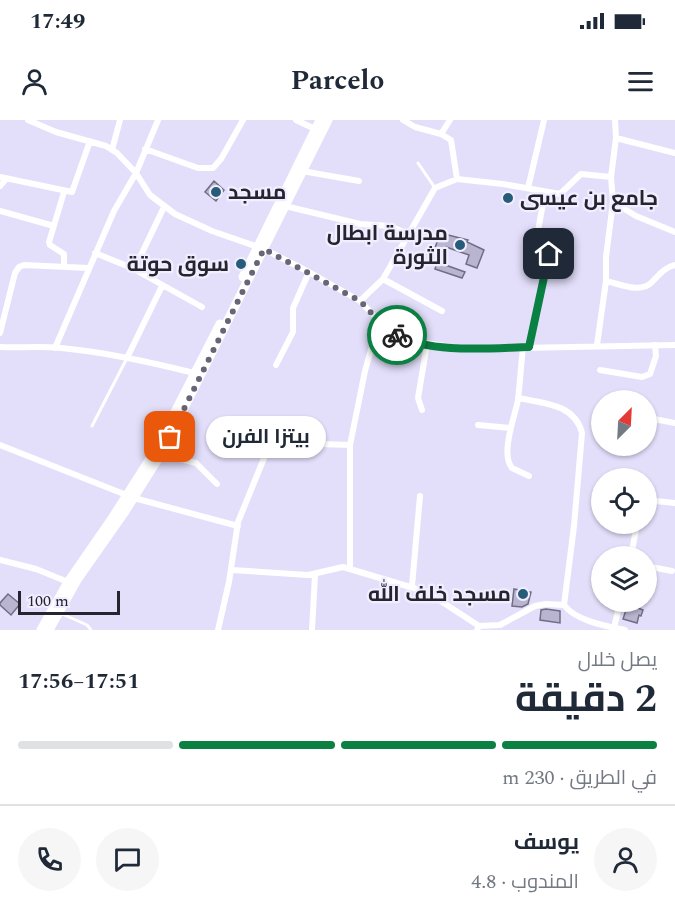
<!DOCTYPE html>
<html lang="ar">
<meta charset="utf-8">
<style>
:root{--surface:#fff;--page:#f6f6f7;--text:#1f2937;--muted:#747a83;--line:#e0e1e3;--accent:#0b8043}
body{margin:0;font-family:Spectral,Cairo,serif;background:var(--page);color:var(--text);direction:rtl;height:100vh;display:flex;flex-direction:column;font-size:22px;white-space:nowrap}
*{box-sizing:border-box;margin:0}
p{font-size:20px;color:var(--muted)}
.icon{flex:none;width:33px;height:33px;fill:none;stroke:currentColor;stroke-width:2;stroke-linecap:round;stroke-linejoin:round}
.map{position:relative;height:510px;overflow:hidden;direction:ltr}
.sheet{display:flex;flex-direction:column;background:var(--surface);flex:1}
.sheet>*{flex:none}
.needle{width:39px;rotate:24deg}
.controls{position:absolute;left:591px;top:270px;display:grid;gap:12px}
.controls a{display:grid;place-items:center;width:66px;height:66px;border-radius:50%;background:var(--surface);box-shadow:0 2px 4px #0004;font-size:30px}
.scale{position:absolute;left:18px;bottom:15px;width:102px;box-sizing:border-box;padding-left:6px;border:3px solid #26252f;border-top:0;font-size:16px;line-height:21px;white-space:nowrap;color:#26252f;-webkit-text-stroke:4px #f0eeff;paint-order:stroke}
.pin{position:absolute;display:grid;place-items:center;width:51px;height:51px;color:#fff;margin:-26px;border-radius:12px;box-shadow:0 3px 9px #0006}
.courier{position:absolute;display:grid;place-items:center;width:60px;height:60px;margin:-30px;border:4px solid #0b8043;border-radius:50%;background:#fff;color:#222;box-shadow:0 2px 8px #0007}
.bubble{position:absolute;height:42px;border-radius:21px;background:var(--surface);box-shadow:0 2px 4px #0004;font-size:20px;font-weight:700;line-height:42px;text-align:center;direction:rtl}
.headline em{font-style:normal;font-weight:700}
.headline div{display:flex;flex-direction:column-reverse}
.headline{display:flex;align-items:center;justify-content:space-between;height:102px;padding:0 18px}
h1{font-size:39px;font-weight:700;line-height:45px}
.bar{display:grid;grid-template-columns:repeat(4,1fr);gap:9px 6px;align-content:center;height:72px;padding:0 18px}
.bar i{height:8px;border-radius:4px;background:var(--line)}
.bar .current{background:var(--accent)}
.bar p{grid-column:span 4}
.line{display:flex;align-items:center;gap:15px;padding:0 18px;border-top:2px solid var(--line)}
.line div{flex:1}
.round{display:grid;place-items:center;flex:none;width:63px;height:63px;border-radius:32px;background:var(--page)}
.status{display:flex;justify-content:space-between;align-items:center;height:42px;padding:0 30px;background:var(--surface);direction:ltr}
.status svg{height:16px;fill:currentColor}
header{display:flex;justify-content:space-between;align-items:center;height:78px;padding:0 18px;background:var(--surface);font-size:27px;font-weight:700}
.map>svg:first-child{display:block}
.building{fill:#b9b5d0;stroke:#706d85;stroke-width:1.5}
.lines{fill:none;stroke-linecap:round;stroke-linejoin:round}
.lane{stroke:#fff;stroke-width:3}
.street{stroke:#fff;stroke-width:6}
.secondary{stroke:#fff;stroke-width:9}
.done{stroke:#686676;stroke-width:6;stroke-dasharray:0 10.8}
.route{stroke:#0b8043;stroke-width:8}
.poi-dot{fill:#275c78;stroke:#f0eeff;stroke-width:2}
.labels{text-anchor:middle;stroke-width:4.5;stroke-linejoin:round;paint-order:stroke}
.poi-label{font-size:21px;font-weight:bold;fill:#26252f;stroke:#f0eeff;text-anchor:end}
</style>
<div class="status"><b>17:49</b><svg viewBox="0 0 49 12"><path d="M0 12V9h3v3zM5 12V6h3v6zM10 12V3h3v9zM15 12V0h3v12zM26 1h20v11H26zM47 4h2v5h-2z"/></svg></div>
<header><svg class="icon" aria-label="menu" viewBox="0 0 24 24"><path d="M4 6h16M4 12h16M4 18h16"/></svg>Parcelo<svg class="icon" aria-label="person" viewBox="0 0 24 24"><circle cx="12" cy="8" r="4"/><path d="M4 21q1-7 8-7t8 7"/></svg></header>
<div class="map">
<svg width="675" height="510" viewBox="0 0 675 510">
<rect width="100%" height="100%" fill="#e3dffb"/>
<!-- building -->
<path class="building" d="M214,61L224,70L216,81L205,72Z
M440,113L468,120L467,122L484,130L477,148L466,144L469,135L446,127L443,135L434,131Z
M437,142L465,152L462,158L435,149Z
M514,469L531,472L528,484L522,487L512,486Z
M8,474L20,484L11,495L0,485V483Z
M628,484L643,490L641,496L639,495L637,503L623,499Z
M546,489L560,491V503L540,500L541,490Z"/>
<g class="lines">
<!-- lane -->
<path class="lane" d="M418,43L435,68
M92,306L127,238
M60,493L87,505L91,510"/>
<!-- street -->
<path class="street" d="M28,0L56,12L106,26L117,33L136,53L150,75L175,94L212,111L264,129L309,152L360,181L387,209L408,220L463,229L675,225
M296,0L315,9
M403,0L415,7L441,14L451,20L457,59
M441,14L450,0
M616,18L675,33
M145,29L198,48H213L221,39L243,0
M112,30L120,0
M302,51L359,61
M0,57L72,72L90,21
M0,66L6,59
M528,68L544,0
M64,72L49,122L50,125L64,134V147
M613,82L636,96L675,112
M285,86L360,104L390,106L408,114
M0,91L54,106
M536,122L545,72
M95,133L132,148L202,187
M141,135L164,87
M383,159L442,191
M606,161C620,164 641,174 652,162C660,154 664,148 675,145
M360,181L383,159L435,68L457,59L503,64L560,74L581,54L611,57
M0,213L15,153L19,147L24,145L88,148
M597,225L606,161V137L613,82L611,57L616,18L615,0
M0,227C20,228 41,226 61,228C106,232 150,242 194,253
M529,227L549,134
M55,228L114,91L136,53L158,0
M523,228C521,245 520,262 518,280C515,296 500,334 512,348L529,356
M127,238L162,166
M276,245L293,212V188L309,152
M600,250L642,257L650,254L656,236L655,225
M518,278C543,283 575,284 582,313L574,406L564,485
M422,290L418,278L427,224
M649,298L675,303
M478,305L510,308
M0,325L134,378L238,406
M161,334L196,343L217,364
M646,380L675,383
M631,436L637,404
M0,440L36,449L68,462
M646,446L672,451
M350,449V325L365,251L379,201
M232,450L308,455L343,447L427,472L479,506
M412,466L420,376
M614,508L620,482
M218,510L229,462L238,402L273,316L278,314L319,324L350,325
M312,510L315,455
M477,510L479,506L500,505L535,486L546,484L564,485C576,501 606,506 625,510"/>
<!-- secondary -->
<path class="secondary" d="M243,157L320,0
M41,510L68,462L113,397L155,331L220,204
M49,510L77,460L124,393L161,334L328,0"/>
</g>
<g class="lines">
<!-- done -->
<path class="done" d="M170,317L264,129L360,181L379,201L397,215"/>
<!-- route -->
<path class="route" d="M397,215C431,234 491,228 529,227L549,134"/>
</g>
<!-- markers -->
<g class="poi-dot">
<circle cx="216" cy="72" r="6"/>
<circle cx="508" cy="78" r="6"/>
<circle cx="460" cy="125" r="6"/>
<circle cx="241" cy="144" r="6"/>
<circle cx="523" cy="474" r="6"/>
</g>
<g class="labels">
<!-- poi labels -->
<g class="poi-label">
<text x="228" y="79" text-anchor="start">مسجد</text>
<text x="520" y="85" text-anchor="start">جامع بن عيسى</text>
<text x="448" y="120">مدرسة ابطال<tspan x="448" dy="24">الثورة</tspan></text>
<text x="229" y="151">سوق حوتة</text>
<text x="511" y="481">مسجد خلف الله</text>
</g>
</g>
</svg>
<div class="controls">
<a><svg class="needle" viewBox="-14 -14 28 28"><path d="M0-13l5 13h-10z" fill="#e53935"/><path d="M0 13l5-13h-10z" fill="#747a83"/></svg></a>
<a><svg class="icon" aria-label="locate" viewBox="0 0 24 24"><circle cx="12" cy="12" r="6"/><path d="M12 2v4M12 18v4M2 12h4M18 12h4"/></svg></a>
<a><svg class="icon" aria-label="layers" viewBox="0 0 24 24"><path d="M12 4l9 5-9 5-9-5zM3 14l9 5 9-5"/></svg></a>
</div>
<div class="scale">100 m</div>
<div class="pin" style="left:170px;top:317px;background:#ea580c"><svg class="icon" aria-label="bag" viewBox="0 0 24 24"><path d="M5 8h14l-1 12H6zM9 8a3 3 0 0 1 6 0"/></svg></div>
<div class="pin" style="left:549px;top:134px;background:#1f2937"><svg class="icon" aria-label="home" viewBox="0 0 24 24"><path d="M3 11l9-7 9 7M6 9v11h12V9"/></svg></div>
<div class="courier" style="left:397px;top:215px"><svg class="icon" aria-label="bike" viewBox="0 0 24 24"><circle cx="6" cy="16" r="4"/><circle cx="18" cy="16" r="4"/><path d="M6 16l4-8h5l3 8M10 8l3 8H6M13 5h3"/></svg></div>
<div class="bubble" style="left:206px;top:296px;width:120px">بيتزا الفرن</div>
</div>
<section class="sheet">
<div class="headline"><div><h1>2 دقيقة</h1><p>يصل خلال</p></div><em>17:51–17:56</em></div>
<div class="bar"><i class="current"></i><i class="current"></i><i class="current"></i><i></i><p>في الطريق · 230 m</p></div>
<div class="line" style="height:108px"><a class="round"><svg class="icon" aria-label="person" viewBox="0 0 24 24"><circle cx="12" cy="8" r="4"/><path d="M4 21q1-7 8-7t8 7"/></svg></a><div><b>يوسف</b><p>المندوب · 4.8</p></div><a class="round"><svg class="icon" aria-label="chat" viewBox="0 0 24 24"><path d="M4 5h16v11H9l-5 4z"/></svg></a><a class="round"><svg class="icon" aria-label="phone" viewBox="0 0 24 24"><path d="M5 4h4l2 5-3 2q2 4 5 5l2-3 5 2v4C11 20 4 13 5 4z"/></svg></a></div>
</section>
